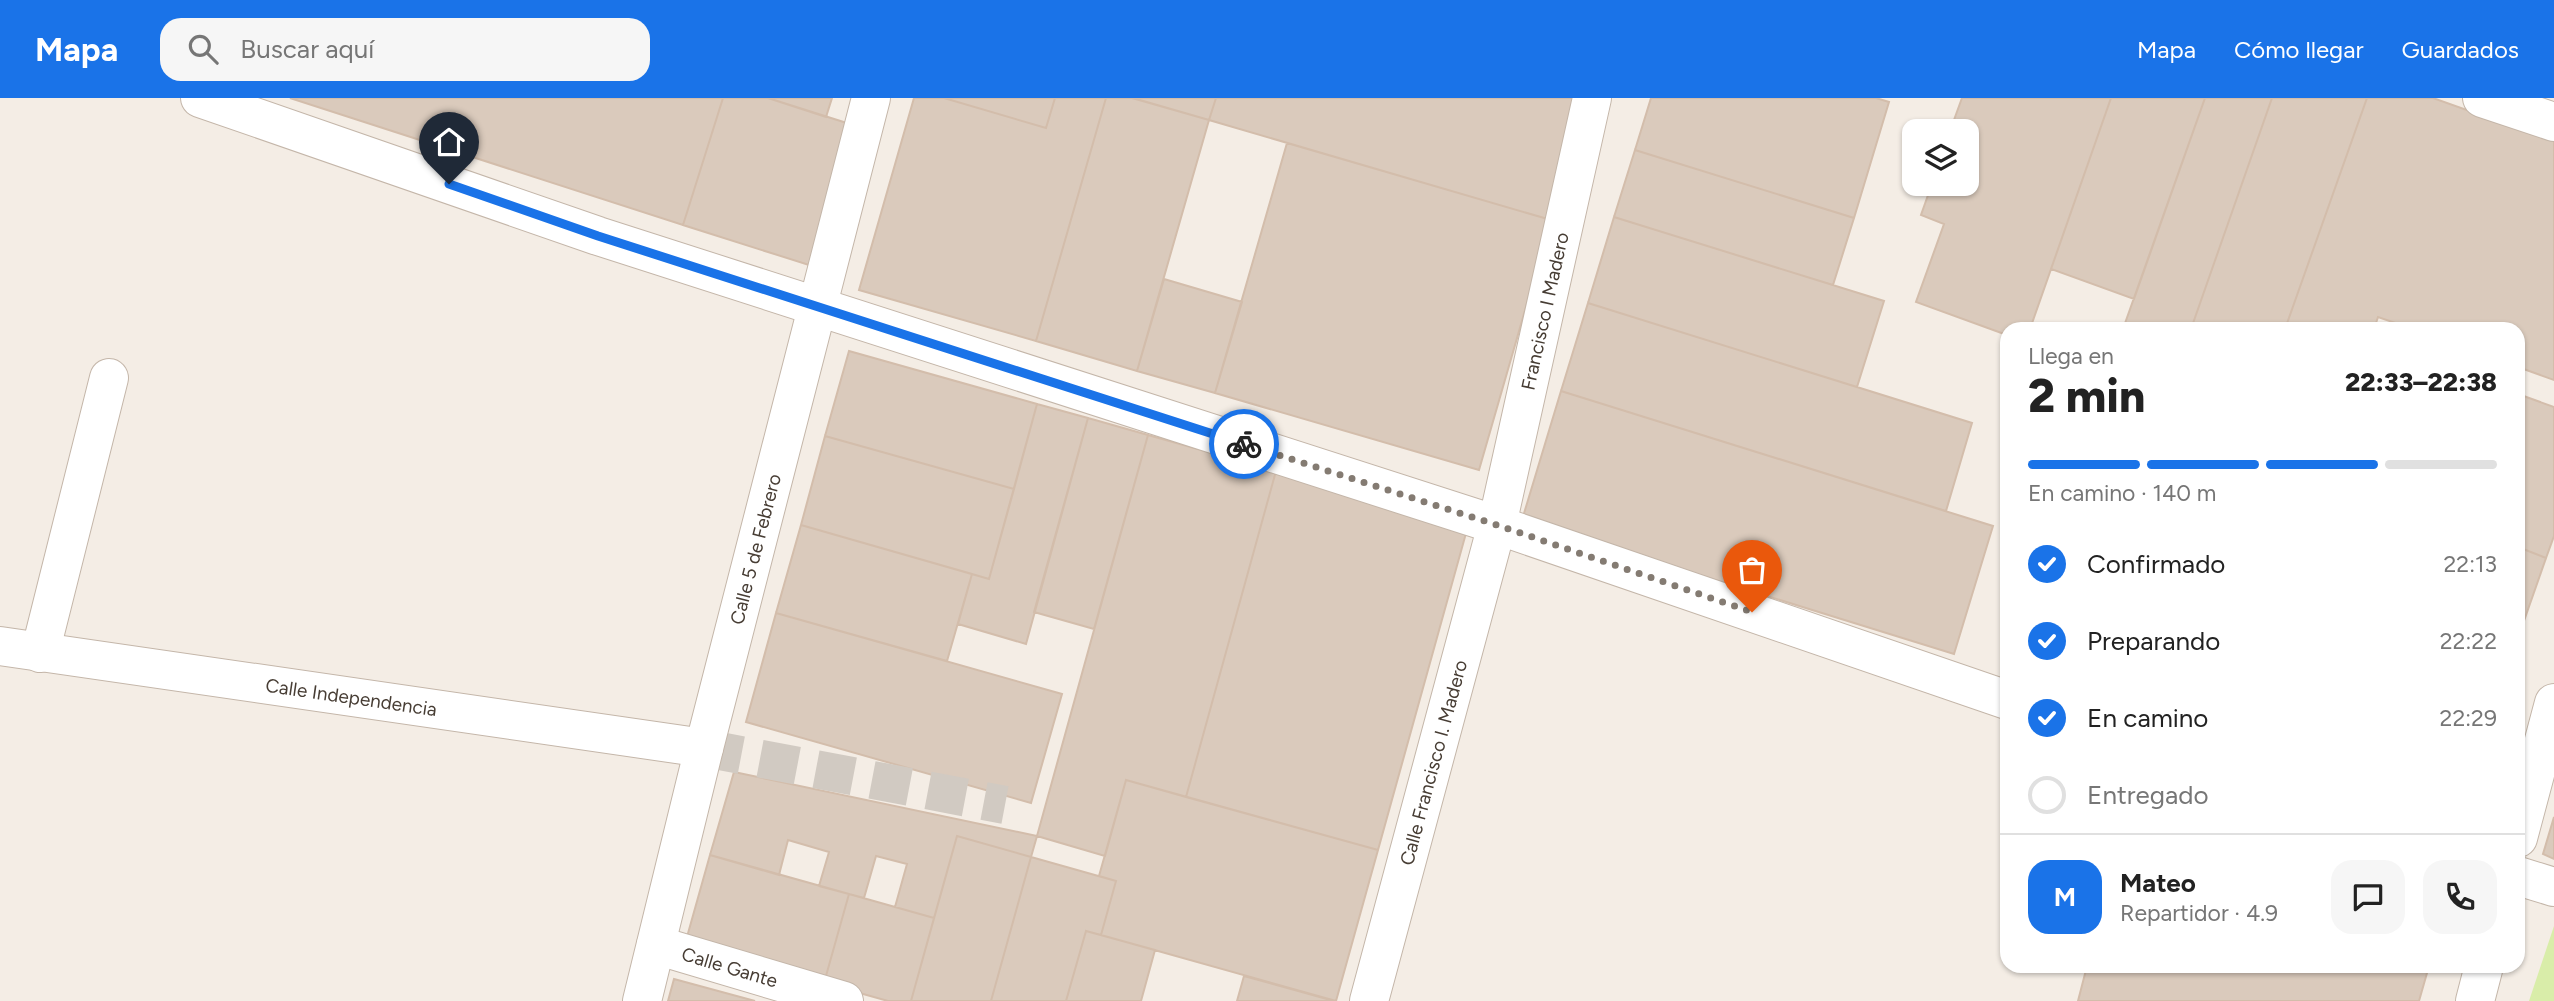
<!DOCTYPE html>
<html lang="es">
<meta charset="utf-8">
<style>
:root{--surface:#fff;--page:#f6f6f6;--text:#222;--muted:#767676;--line:#e0e0e0;--accent:#1a73e8}
body{margin:0;font-family:Figtree,sans-serif;background:var(--page);color:var(--text);height:100vh;display:flex;flex-direction:column;font-size:26px;white-space:nowrap}
*{box-sizing:border-box;margin:0}
p{font-size:23px;color:var(--muted)}
.icon{flex:none;width:38px;height:38px;fill:none;stroke:currentColor;stroke-width:2;stroke-linecap:round;stroke-linejoin:round}
.map{position:relative;flex:1;overflow:hidden}
.sheet{position:absolute;left:2000px;top:224px;width:525px;height:651px;display:flex;flex-direction:column;background:var(--surface);border-radius:21px;box-shadow:0 2px 5px #0004}
.sheet>*{flex:none}
.tools{position:absolute;left:1902px;top:21px;display:grid;gap:14px}
.tools a{display:grid;place-items:center;width:77px;height:77px;border-radius:14px;background:var(--surface);box-shadow:0 2px 5px #0004;font-size:35px}
.pin{position:absolute;display:grid;place-items:center;width:60px;height:60px;color:#fff;margin:-72px -30px;border-radius:50% 50% 50% 0;rotate:-45deg;box-shadow:0 0 7px #0007}
.pin .icon{rotate:45deg}
.courier{position:absolute;display:grid;place-items:center;width:70px;height:70px;margin:-35px;border:5px solid #1a73e8;border-radius:50%;background:#fff;color:#222;box-shadow:0 2px 9px #0007}
.headline em{font-style:normal;font-weight:800}
.headline div{display:flex;flex-direction:column-reverse}
.headline{display:flex;align-items:center;justify-content:space-between;height:119px;padding:0 28px}
h1{font-size:46px;font-weight:800;line-height:52px}
.bar{display:grid;grid-template-columns:repeat(4,1fr);gap:10px 7px;align-content:center;height:84px;padding:0 28px}
.bar i{height:9px;border-radius:5px;background:var(--line)}
.bar .current{background:var(--accent)}
.bar p{grid-column:span 4}
.line{display:flex;align-items:center;gap:18px;padding:0 28px;border-top:2px solid var(--line)}
.line div{flex:1}
.round{display:grid;place-items:center;flex:none;width:74px;height:74px;border-radius:21px;background:var(--page)}
ol{padding:0 28px;list-style:none}
li{display:flex;align-items:center;gap:21px;height:77px}
li p{margin-inline-start:auto}
li .icon{padding:7px;border-radius:50%;background:var(--accent);color:#fff;stroke-width:4}
li:last-child{color:var(--muted)}
li i{width:38px;height:38px;border:4px solid var(--line);border-radius:50%}
header{display:flex;align-items:center;gap:42px;box-sizing:border-box;height:98px;padding:0 35px;background:var(--accent);color:#fff}
header strong{font-size:33px}
nav{display:flex;gap:38px;margin-inline-start:auto;font-size:24px}
.search{width:490px;height:63px;background:var(--page);display:flex;align-items:center;gap:18px;box-sizing:border-box;padding:0 24px;border-radius:21px;color:var(--muted);font-size:26px}
.map>svg:first-child{display:block}
.green{fill:#d9eda9}
.building{fill:#dacabc;stroke:#d3bdab;stroke-width:2}
.lines{fill:none;stroke-linecap:round;stroke-linejoin:round}
.minor-tunnel{stroke:#d1cac2;stroke-width:38;stroke-dasharray:38 19;stroke-linecap:butt}
.minor-casing{stroke:#c4b6a9;stroke-width:40}
.minor{stroke:#fff;stroke-width:38}
.done{stroke:#847b72;stroke-width:7;stroke-dasharray:0 12.6}
.route{stroke:#1a73e8;stroke-width:9}
.labels{text-anchor:middle;stroke-width:5;stroke-linejoin:round;paint-order:stroke}
.street-label{font-size:19px;fill:#473d34;stroke:#fff}
</style>
<header>
<strong>Mapa</strong>
<div class="search"><svg class="icon" aria-label="search" viewBox="0 0 24 24"><circle cx="10" cy="10" r="6"/><path d="M15 15l6 6"/></svg>Buscar aquí</div>
<nav><a>Mapa</a><a>Cómo llegar</a><a>Guardados</a></nav>
</header>
<div class="map">
<svg width="2554" height="903" viewBox="0 0 2554 903">
<rect width="100%" height="100%" fill="#f4ede5"/>
<!-- green -->
<path class="green" d="M2554,828V903H2529Z"/>
<!-- building -->
<path class="building" d="M290,0H723L683,127Z
M723,0H768L853,27L809,167L683,127Z
M768,0H832L826,19Z
M914,0H944L1046,30L1055,0H1106L1036,243L859,192Z
M944,0H1055L1046,30Z
M1106,0H1132L1209,22L1137,273L1036,243Z
M1133,0H1216L1209,22Z
M1216,0H1580L1551,122L1209,22Z
M1651,0H1876L1889,4L1854,120L1635,52Z
M1962,0H2111L2030,231H2007V237L1916,204L1944,126L1921,117L1932,86H1967V33H1950Z
M2111,0H2205L2134,201L2051,171Z
M2205,0H2272L2191,231H2123Z
M2272,0H2367L2285,231H2191Z
M2367,0H2433L2554,43V282L2518,269V231H2413L2378,219L2374,231H2285Z
M1287,45L1551,122L1479,372L1215,295Z
M1635,52L1854,120L1833,187L1614,119Z
M1614,119L1884,203L1857,289L1588,205Z
M1164,181L1242,204L1215,295L1137,273Z
M1588,205L1972,325L1946,413L1561,293Z
M849,253L1037,306L1014,391L825,338Z
M1561,293L1993,428L1954,556L1522,422Z
M2518,296L2554,309V438L2546,460L2518,449Z
M1037,306L1088,320L1026,546L958,526L972,476L989,481Z
M1088,320L1148,337L1094,531L1034,514Z
M1148,337L1276,373L1186,699L1126,682L1105,758L1037,738Z
M825,338L1014,391L989,481L801,427Z
M1276,373L1468,428L1378,752L1186,699Z
M801,427L972,476L947,563L776,515Z
M2518,449L2546,460L2518,540Z
M776,515L1062,596L1031,705L746,624Z
M734,674L1037,738L1031,759L957,738L934,820L895,809L907,766L876,758L864,800L819,788L829,754L788,742L779,777L710,757Z
M1126,682L1378,752L1336,903L1101,837L1116,783L1099,778Z
M2554,719V761L2543,756Z
M957,738L1031,759L991,903H911Z
M710,757L849,796L824,885L685,846Z
M1031,759L1116,783L1101,837L1086,833L1066,903H991Z
M849,796L934,820L911,903H888L824,885Z
M1086,833L1155,852L1141,903H1066Z
M2087,868L2113,870L2114,868H2429L2419,903H2078Z
M1244,878L1334,903H1237Z
M674,881L755,903H668Z"/>
<g class="lines">
<!-- minor-tunnel -->
<path class="minor-tunnel" d="M704,650L1005,707"/>
<!-- minor casing -->
<g class="minor-casing">
<g id="minor">
<path d="M200,0L598,138L1497,427L2007,602"/>
<path d="M2482,0L2554,24"/>
<path id="s1" d="M0,548L704,650"/>
<path d="M40,555L109,280"/>
<path d="M2518,740L2554,605"/>
<path d="M2518,778L2554,789"/>
<path id="s2" d="M656,847L844,903"/>
<path id="s3" d="M642,903L704,650L871,0"/>
<path id="s4" d="M1369,903L1497,427L1592,0"/>
<path d="M2475,903L2484,868"/>
</g>
</g>
<!-- minor -->
<use href="#minor" class="minor"/>
</g>
<g class="lines">
<!-- done -->
<path class="done" d="M1244,346L1497,427L1752,514"/>
<!-- route -->
<path class="route" d="M449,86L598,138L1244,346"/>
</g>
<g class="labels">
<!-- street labels -->
<g class="street-label">
<text dy="7" stroke="none"><textPath href="#s4" startOffset="712">Francisco I Madero</textPath></text>
<text dy="7" stroke="none"><textPath href="#s3" startOffset="466">Calle 5 de Febrero</textPath></text>
<text dy="7" stroke="none"><textPath href="#s1" startOffset="355">Calle Independencia</textPath></text>
<text dy="7" stroke="none"><textPath href="#s4" startOffset="247">Calle Francisco I. Madero</textPath></text>
<text dy="7" stroke="none"><textPath href="#s2" startOffset="77">Calle Gante</textPath></text>
</g>
</g>
</svg>
<div class="tools">
<a><svg class="icon" aria-label="layers" viewBox="0 0 24 24"><path d="M12 4l9 5-9 5-9-5zM3 14l9 5 9-5"/></svg></a>
</div>
<div class="pin" style="left:1752px;top:514px;background:#ea580c"><svg class="icon" aria-label="bag" viewBox="0 0 24 24"><path d="M5 8h14l-1 12H6zM9 8a3 3 0 0 1 6 0"/></svg></div>
<div class="pin" style="left:449px;top:86px;background:#1f2937"><svg class="icon" aria-label="home" viewBox="0 0 24 24"><path d="M3 11l9-7 9 7M6 9v11h12V9"/></svg></div>
<div class="courier" style="left:1244px;top:346px"><svg class="icon" aria-label="bike" viewBox="0 0 24 24"><circle cx="6" cy="16" r="4"/><circle cx="18" cy="16" r="4"/><path d="M6 16l4-8h5l3 8M10 8l3 8H6M13 5h3"/></svg></div>
<section class="sheet">
<div class="headline"><div><h1>2 min</h1><p>Llega en</p></div><em>22:33–22:38</em></div>
<div class="bar"><i class="current"></i><i class="current"></i><i class="current"></i><i></i><p>En camino · 140 m</p></div>
<ol>
<li><svg class="icon" aria-label="check" viewBox="0 0 24 24"><path d="M5 12l5 5 9-10"/></svg>Confirmado<p>22:13</p></li>
<li><svg class="icon" aria-label="check" viewBox="0 0 24 24"><path d="M5 12l5 5 9-10"/></svg>Preparando<p>22:22</p></li>
<li><svg class="icon" aria-label="check" viewBox="0 0 24 24"><path d="M5 12l5 5 9-10"/></svg>En camino<p>22:29</p></li>
<li><i></i>Entregado</li>
</ol>
<div class="line" style="height:126px"><b class="round" style="background:var(--accent);color:#fff">M</b><div><b>Mateo</b><p>Repartidor · 4.9</p></div><a class="round"><svg class="icon" aria-label="chat" viewBox="0 0 24 24"><path d="M4 5h16v11H9l-5 4z"/></svg></a><a class="round"><svg class="icon" aria-label="phone" viewBox="0 0 24 24"><path d="M5 4h4l2 5-3 2q2 4 5 5l2-3 5 2v4C11 20 4 13 5 4z"/></svg></a></div>
</section>
</div>
